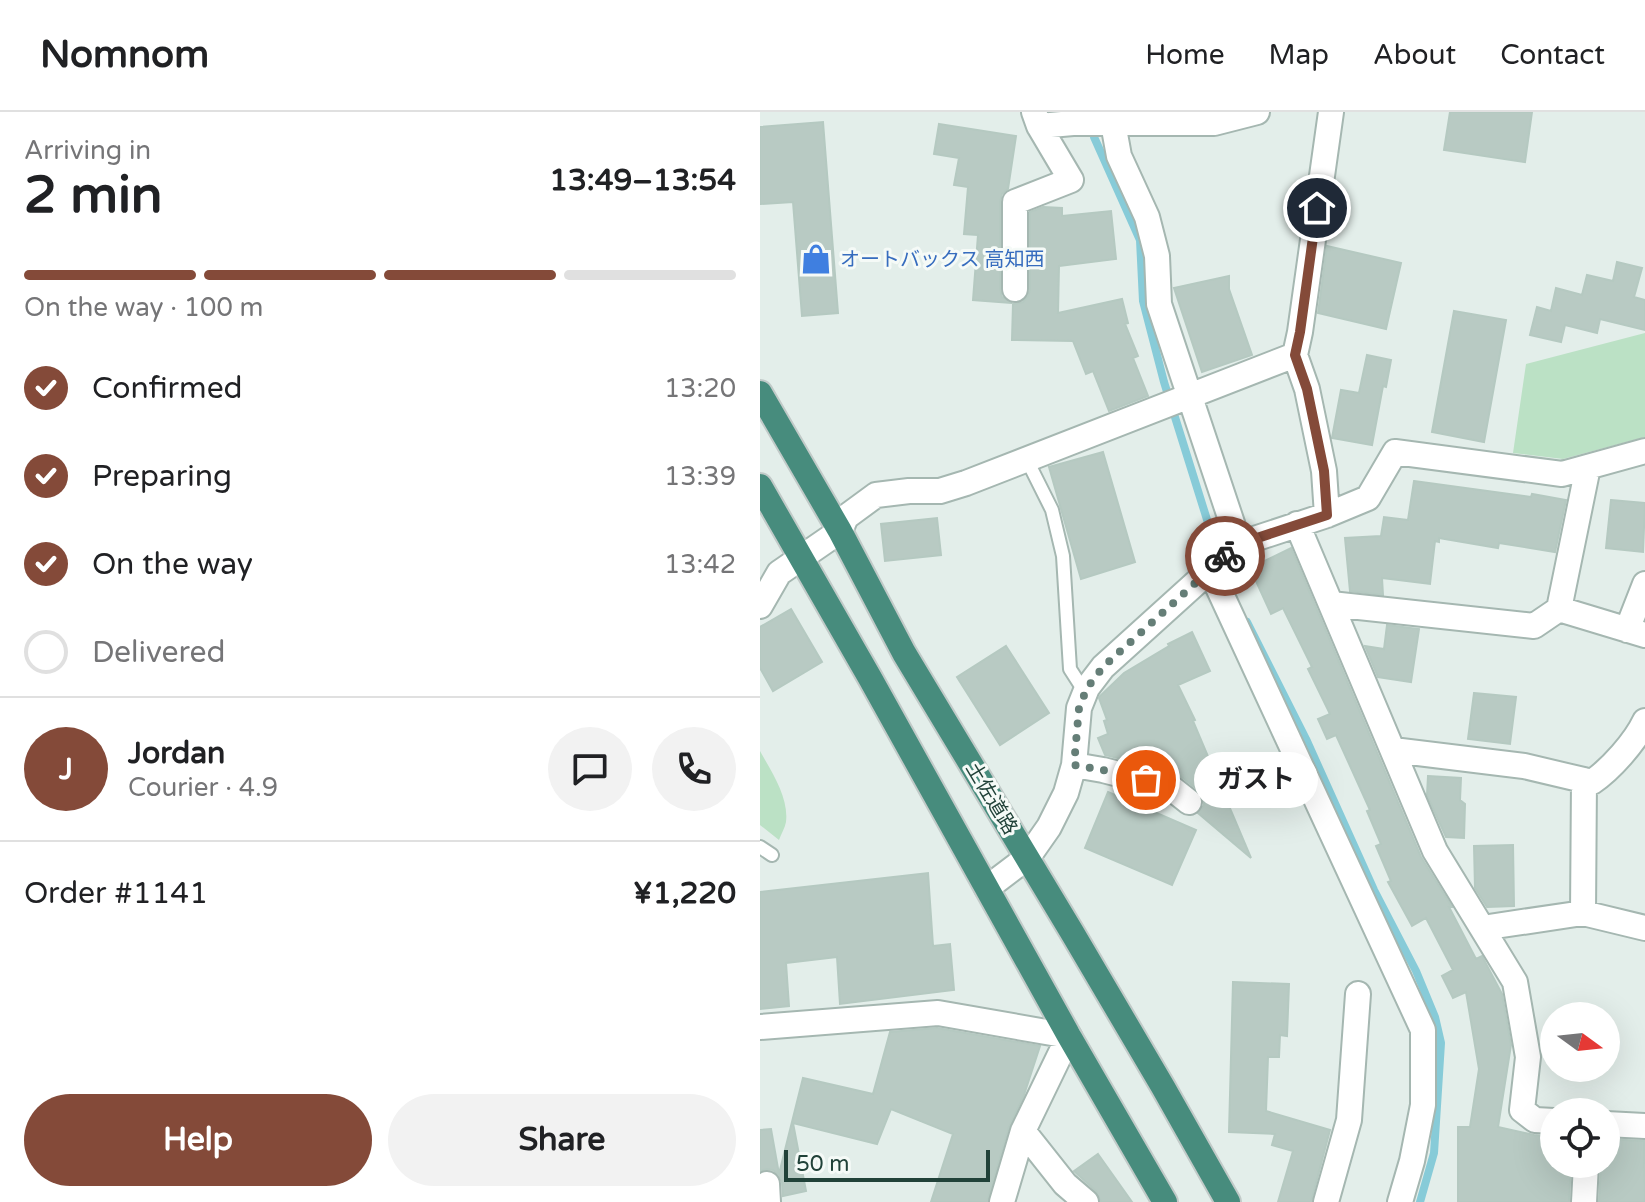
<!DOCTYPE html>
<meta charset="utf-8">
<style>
:root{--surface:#fff;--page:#f2f2f2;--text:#202124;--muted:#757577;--line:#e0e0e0;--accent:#844a39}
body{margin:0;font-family:"Varela Round","Noto Sans JP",sans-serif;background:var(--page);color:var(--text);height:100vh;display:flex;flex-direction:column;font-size:30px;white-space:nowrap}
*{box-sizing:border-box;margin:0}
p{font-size:26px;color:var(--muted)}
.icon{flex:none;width:44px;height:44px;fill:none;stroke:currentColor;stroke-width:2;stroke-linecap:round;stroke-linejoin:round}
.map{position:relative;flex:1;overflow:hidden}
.details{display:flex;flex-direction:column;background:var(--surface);width:760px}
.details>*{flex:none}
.needle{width:52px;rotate:105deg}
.controls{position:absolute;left:780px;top:890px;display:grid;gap:16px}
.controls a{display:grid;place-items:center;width:80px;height:80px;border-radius:50%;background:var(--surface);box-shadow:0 8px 32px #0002;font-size:40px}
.scale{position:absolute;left:24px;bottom:20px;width:206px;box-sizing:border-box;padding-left:8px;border:4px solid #214239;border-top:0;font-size:22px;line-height:28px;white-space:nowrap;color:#214239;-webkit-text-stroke:6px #f5faf7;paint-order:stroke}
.pin{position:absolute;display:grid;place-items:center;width:68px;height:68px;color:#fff;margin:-34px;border:4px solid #fff;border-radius:50%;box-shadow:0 2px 8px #0007}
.courier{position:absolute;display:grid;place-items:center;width:80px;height:80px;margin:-40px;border:6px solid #844a39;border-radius:50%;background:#fff;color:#222;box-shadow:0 2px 10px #0007}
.bubble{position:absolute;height:56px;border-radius:28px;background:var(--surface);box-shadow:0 8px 32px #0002;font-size:26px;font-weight:700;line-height:56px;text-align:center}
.head em{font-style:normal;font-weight:700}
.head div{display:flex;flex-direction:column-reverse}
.head{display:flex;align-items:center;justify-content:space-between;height:136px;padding:0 24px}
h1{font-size:52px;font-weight:700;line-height:60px}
.bar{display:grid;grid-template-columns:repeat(4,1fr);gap:12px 8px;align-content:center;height:96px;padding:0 24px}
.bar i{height:10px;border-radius:6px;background:var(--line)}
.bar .active{background:var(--accent)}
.bar p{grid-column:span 4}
.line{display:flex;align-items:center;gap:20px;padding:0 24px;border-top:2px solid var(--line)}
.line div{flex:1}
.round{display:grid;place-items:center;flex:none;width:84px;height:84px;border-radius:42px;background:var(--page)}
ol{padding:0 24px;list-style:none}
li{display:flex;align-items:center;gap:24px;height:88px}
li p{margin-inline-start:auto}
li .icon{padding:8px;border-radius:50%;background:var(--accent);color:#fff;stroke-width:4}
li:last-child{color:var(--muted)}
li i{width:44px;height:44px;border:4px solid var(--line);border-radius:50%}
.cta{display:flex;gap:16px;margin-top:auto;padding:16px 24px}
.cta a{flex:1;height:92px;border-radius:48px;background:var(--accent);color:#fff;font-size:32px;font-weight:700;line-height:92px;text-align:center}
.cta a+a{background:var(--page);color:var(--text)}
header{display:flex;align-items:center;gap:48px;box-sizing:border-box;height:112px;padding:0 40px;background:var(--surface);border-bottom:2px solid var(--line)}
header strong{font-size:38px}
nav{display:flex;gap:44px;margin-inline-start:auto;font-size:28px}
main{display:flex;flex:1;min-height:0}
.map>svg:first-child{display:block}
.green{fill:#bbe1c5}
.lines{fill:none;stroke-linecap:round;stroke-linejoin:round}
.stream{stroke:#87cbd8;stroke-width:8}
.building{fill:#b8cac3;stroke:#b5c9c1;stroke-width:2}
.service-casing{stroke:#a5b7b1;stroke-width:16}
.minor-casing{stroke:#a5b7b1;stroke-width:28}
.trunk-casing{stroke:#c1cac8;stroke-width:28}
.service{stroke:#fff;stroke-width:12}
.minor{stroke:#fff;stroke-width:24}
.trunk{stroke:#478c7d;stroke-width:24}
.done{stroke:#657e77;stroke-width:8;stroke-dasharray:0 14.4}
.route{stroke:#844a39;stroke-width:10}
.labels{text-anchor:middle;stroke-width:6;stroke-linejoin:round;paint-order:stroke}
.shop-label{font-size:20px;fill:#366cbe;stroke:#f5faf7;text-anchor:start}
.street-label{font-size:20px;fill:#214239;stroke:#f5faf7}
</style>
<header>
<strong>Nomnom</strong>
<nav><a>Home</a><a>Map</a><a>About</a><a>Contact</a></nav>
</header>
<main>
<section class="details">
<div class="head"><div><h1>2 min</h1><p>Arriving in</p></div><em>13:49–13:54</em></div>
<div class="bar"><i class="active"></i><i class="active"></i><i class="active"></i><i></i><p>On the way · 100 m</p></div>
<ol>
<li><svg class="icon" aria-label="check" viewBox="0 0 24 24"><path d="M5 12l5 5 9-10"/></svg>Confirmed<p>13:20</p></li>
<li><svg class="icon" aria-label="check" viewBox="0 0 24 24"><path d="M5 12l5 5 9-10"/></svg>Preparing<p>13:39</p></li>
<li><svg class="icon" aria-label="check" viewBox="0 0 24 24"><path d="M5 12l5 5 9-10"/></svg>On the way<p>13:42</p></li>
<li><i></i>Delivered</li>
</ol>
<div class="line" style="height:144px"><b class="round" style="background:var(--accent);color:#fff">J</b><div><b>Jordan</b><p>Courier · 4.9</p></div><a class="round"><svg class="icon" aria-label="chat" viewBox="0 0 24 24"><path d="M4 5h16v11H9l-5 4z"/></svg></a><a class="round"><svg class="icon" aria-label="phone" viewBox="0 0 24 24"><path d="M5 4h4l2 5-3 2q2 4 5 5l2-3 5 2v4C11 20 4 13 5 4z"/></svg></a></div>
<div class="line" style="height:104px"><div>Order #1141</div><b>¥1,220</b></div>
<div class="cta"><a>Help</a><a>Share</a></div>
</section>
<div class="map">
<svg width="885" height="1090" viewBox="0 0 885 1090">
<rect width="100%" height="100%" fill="#e3eeea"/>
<!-- green -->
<path class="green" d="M885,221V325L803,347L753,341L766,252Z
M0,639C11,659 29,685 26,710C25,716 21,722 19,728L0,713Z"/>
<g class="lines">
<!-- stream -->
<path class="stream" d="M335,13L334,25L380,128L383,189L404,270L459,446
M487,510L546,627L614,778L656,859L675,905L681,931L674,1041L660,1090"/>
</g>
<!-- building -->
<path class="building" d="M690,0H772L765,50L684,38Z
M63,10L78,201L42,204L33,90L0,92V15Z
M179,12L256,24L248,77L242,82L240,90V177L242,185L252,191L213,188L218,123L204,122L208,75L194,73L199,46L174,42Z
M283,95L302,96V104L351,99L356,147L299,154L298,201L362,187L368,211L365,212L378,244L373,246L388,284L349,299L333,259L326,262L313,229L252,228L253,192L263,190L268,184L270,178V100Z
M567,134L641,151L626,217L558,201Z
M857,150L882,156L874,185L885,188V218L840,207L837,221L805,213L801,230L770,223L777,195L791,199L796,176L822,183L827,163L853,169Z
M469,164V177L492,243L442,260L414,176Z
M694,199L746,208L724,330L672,320Z
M607,243L631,248L626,275L623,274L612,333L572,326L581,278L599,281Z
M343,340L375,450L321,467L289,355Z
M654,369L771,385L772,382L806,388L795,440L739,431L738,436L679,426V430L675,429L670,472L622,466L623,483L590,479L585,426L621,424L624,405L648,408Z
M851,388L885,391L883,440L846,436Z
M177,406L181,443L125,449L121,412Z
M531,436L661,745L692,795H689L716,847L722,844L742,882L751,933L738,1015L774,1023L794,1025V1052H811L809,1090H698V1015H710L719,957L706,880L693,886L682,864L693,858L666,806L652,814L628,770L631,769L616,734L621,732L607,699L610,698L576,623L567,627L558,607L570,602L548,557L552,555L523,496L511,502L490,456Z
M31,497L62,550L13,579L0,556V515Z
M627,513L659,517L651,570L618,565L605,534L624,537Z
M432,520L450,559L418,573L435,608L433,609L491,746L438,701L444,693L443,684L438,678L418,662L413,652L398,656L345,643L338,626L348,622L344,609L347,608L339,586L340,584L364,561L409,534L408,532Z
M246,534L289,601L240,633L197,565Z
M714,581L756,585L750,632L708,627Z
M668,664L701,666L700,688L705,692L704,726L686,725L667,683Z
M348,680L436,718L412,773L325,736Z
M753,733L754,794L727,795L715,776L714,734Z
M168,761L173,834L190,832L194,878L80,892L77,845L26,851L29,894L0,897V780Z
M473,870L529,872L527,924L520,923L519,945H508L506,999L570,1018L551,1090H518L533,1039L512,1033L515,1022L469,1020Z
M177,916L280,934L264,983L249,1015L227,1090H171L193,1022L131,997L117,1032L33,1011L46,1079L23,1084L22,1071L19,1063L13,1058L7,1057L0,1059V1018L11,1017L19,1062L43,966L113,982L130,920Z
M846,1027L884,1029L885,1090H839L841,1052H846Z
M338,1042L372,1090H341L336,1079L314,1059Z"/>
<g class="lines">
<!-- service casing -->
<g class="service-casing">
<path id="service" d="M266,346L292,398L303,444L310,557L319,571L327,576
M0,735L12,743"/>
</g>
<!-- minor casing -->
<g class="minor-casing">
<path id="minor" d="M354,0L353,11L359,44L387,105L397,144L399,192L479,432
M279,14L313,11H454L497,0
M255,177V90L311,68L279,14L274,0
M567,403L564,359L547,277L535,243L540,220L571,0
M537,412L675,739L755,870L768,945L762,998L775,1008L794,1009
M450,458L663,918V993L652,1049L640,1090
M571,492L774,514L799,497L885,523
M0,494L19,461L80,419L86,405L116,383L149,379H180L206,371L535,243
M799,497L828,355
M867,518L885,472
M633,638L764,654L832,670C851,657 875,630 885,609
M314,653L343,658L410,675L429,690
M227,776L268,745L289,715L306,681L314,653L319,596L327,576L343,555L479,432L567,403L608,386L635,340L802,362L885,339
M823,801L824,668
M722,816L823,801L885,816
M0,915L178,901L309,924L263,1019L242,1090
M846,1012L885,1014
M263,1019L305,1072L326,1090
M7,1072L8,1090
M566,1090L589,1008L598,882
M824,1090L826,1052"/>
</g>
<!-- trunk casing -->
<g class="trunk-casing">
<path id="trunk" d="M0,281L80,419L144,541L313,822L403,975L468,1090
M0,374L110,566L309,924L405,1090"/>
</g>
<!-- service -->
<use href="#service" class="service"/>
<!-- minor -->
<use href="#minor" class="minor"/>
<!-- trunk -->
<use href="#trunk" class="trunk"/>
</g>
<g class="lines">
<!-- done -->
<path class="done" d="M386,668L343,658L314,653L319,596L327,576L343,555L465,444"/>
<!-- route -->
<path class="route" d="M465,444L479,432L567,403L564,359L547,277L535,243L540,220L557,96"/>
</g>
<!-- icons -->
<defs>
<g id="shop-bare" transform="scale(2.4)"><path d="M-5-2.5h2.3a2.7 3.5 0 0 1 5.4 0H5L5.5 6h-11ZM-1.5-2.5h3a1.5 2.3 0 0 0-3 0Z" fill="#3f7fe0" stroke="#f5faf7" stroke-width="2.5" paint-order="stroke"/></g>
</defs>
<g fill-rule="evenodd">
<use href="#shop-bare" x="56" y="147"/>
</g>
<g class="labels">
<!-- shop labels -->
<g class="shop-label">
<text x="80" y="154">オートバックス 高知西</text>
</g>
<!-- street labels -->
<g class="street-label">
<text transform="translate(232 686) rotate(59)" y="7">土佐道路</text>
</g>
</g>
</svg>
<div class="controls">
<a><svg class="needle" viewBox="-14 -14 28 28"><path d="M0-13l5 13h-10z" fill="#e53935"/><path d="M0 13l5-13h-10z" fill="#757577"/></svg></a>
<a><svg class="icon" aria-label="locate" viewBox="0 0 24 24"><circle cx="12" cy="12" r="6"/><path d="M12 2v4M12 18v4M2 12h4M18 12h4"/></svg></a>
</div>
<div class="scale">50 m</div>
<div class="pin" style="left:386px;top:668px;background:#ea580c"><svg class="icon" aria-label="bag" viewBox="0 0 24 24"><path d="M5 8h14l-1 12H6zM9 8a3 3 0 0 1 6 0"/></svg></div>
<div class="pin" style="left:557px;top:96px;background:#1f2937"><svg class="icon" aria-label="home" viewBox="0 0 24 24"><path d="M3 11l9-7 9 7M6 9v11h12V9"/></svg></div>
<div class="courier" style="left:465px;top:444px"><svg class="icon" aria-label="bike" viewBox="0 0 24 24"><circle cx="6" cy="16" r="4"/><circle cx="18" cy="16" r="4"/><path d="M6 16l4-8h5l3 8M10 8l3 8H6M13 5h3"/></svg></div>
<div class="bubble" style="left:434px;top:640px;width:124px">ガスト</div>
</div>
</main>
